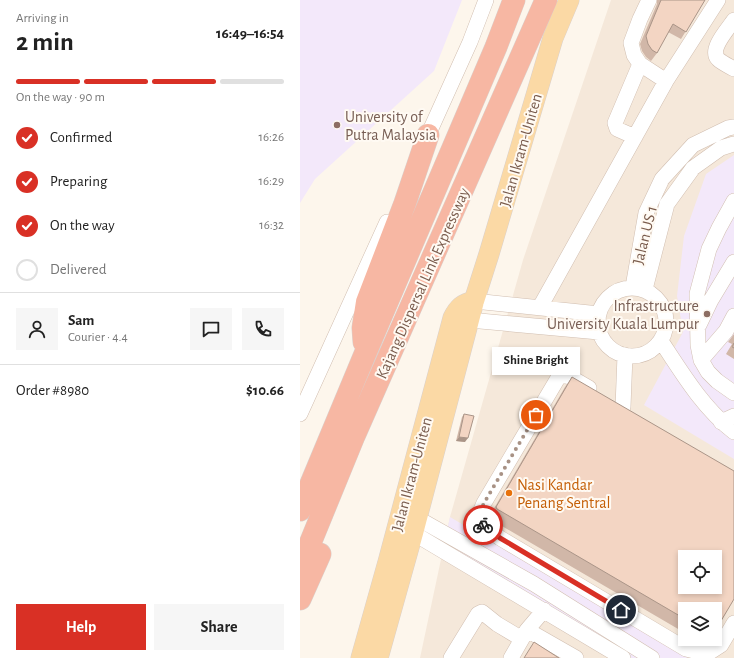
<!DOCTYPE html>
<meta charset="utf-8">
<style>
:root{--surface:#fff;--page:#f6f6f6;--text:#222;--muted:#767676;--line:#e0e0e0;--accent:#d93025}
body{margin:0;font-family:"Alegreya Sans",sans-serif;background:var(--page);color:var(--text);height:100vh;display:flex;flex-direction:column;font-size:15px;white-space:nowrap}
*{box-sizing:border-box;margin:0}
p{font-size:13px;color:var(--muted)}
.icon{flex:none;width:22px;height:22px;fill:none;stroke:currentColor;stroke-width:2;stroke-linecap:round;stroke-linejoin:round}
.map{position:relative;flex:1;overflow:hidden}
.panel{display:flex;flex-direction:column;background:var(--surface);width:300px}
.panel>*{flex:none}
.tools{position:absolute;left:378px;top:550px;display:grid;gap:8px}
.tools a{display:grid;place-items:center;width:44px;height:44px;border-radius:0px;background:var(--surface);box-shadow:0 2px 6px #0003;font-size:20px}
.pin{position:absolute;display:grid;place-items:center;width:34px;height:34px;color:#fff;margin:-17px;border:2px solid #fff;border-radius:50%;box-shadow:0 1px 4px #0007}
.courier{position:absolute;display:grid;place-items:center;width:40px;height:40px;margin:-20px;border:3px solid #d93025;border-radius:50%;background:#fff;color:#222;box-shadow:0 1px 5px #0007}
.bubble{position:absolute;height:28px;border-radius:0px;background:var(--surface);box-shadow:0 2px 6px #0003;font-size:13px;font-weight:700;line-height:28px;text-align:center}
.headline em{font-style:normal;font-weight:700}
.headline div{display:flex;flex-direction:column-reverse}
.headline{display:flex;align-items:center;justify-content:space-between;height:68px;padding:0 16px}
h1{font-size:26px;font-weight:700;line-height:30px}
.bar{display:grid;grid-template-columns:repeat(4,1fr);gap:6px 4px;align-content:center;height:48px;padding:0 16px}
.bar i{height:5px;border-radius:3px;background:var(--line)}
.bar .active{background:var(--accent)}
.bar p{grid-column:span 4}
.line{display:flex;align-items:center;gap:10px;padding:0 16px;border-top:1px solid var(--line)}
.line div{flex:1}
.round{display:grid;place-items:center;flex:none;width:42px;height:42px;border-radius:0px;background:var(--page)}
ol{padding:0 16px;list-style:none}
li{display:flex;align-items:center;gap:12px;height:44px}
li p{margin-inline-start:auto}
li .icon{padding:4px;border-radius:50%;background:var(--accent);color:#fff;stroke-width:4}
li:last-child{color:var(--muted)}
li i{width:22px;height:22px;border:2px solid var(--line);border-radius:50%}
.cta{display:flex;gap:8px;margin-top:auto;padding:8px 16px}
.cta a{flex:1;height:46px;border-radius:0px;background:var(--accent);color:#fff;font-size:16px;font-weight:700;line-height:46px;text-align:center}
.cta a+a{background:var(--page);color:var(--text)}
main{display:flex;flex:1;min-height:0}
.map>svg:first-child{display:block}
.residential{fill:#f5e8da;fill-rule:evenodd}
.education{fill:#f3e8fa}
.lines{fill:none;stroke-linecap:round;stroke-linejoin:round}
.minor-casing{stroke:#d1beb0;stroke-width:16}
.major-casing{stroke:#dad1cd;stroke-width:21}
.highway-casing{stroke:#dad1cd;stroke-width:23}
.minor{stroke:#fff;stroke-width:15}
.major{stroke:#fbd9a5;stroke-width:20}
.highway{stroke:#f7b7a3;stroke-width:22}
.wall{fill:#d1b7a8}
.shaded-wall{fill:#aa9588}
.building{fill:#f3d5c3;stroke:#aa9588;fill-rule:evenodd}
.done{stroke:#a89285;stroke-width:4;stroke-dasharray:0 7.2}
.route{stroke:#d93025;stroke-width:5}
.education-dot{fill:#8d6e63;stroke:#fffaf3;stroke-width:1.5}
.food-dot{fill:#e8710a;stroke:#fffaf3;stroke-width:1.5}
.labels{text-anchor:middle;stroke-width:4;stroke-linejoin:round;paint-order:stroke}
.education-label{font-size:16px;fill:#785e54;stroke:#fffaf3;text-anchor:start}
.street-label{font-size:16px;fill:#7a5c4d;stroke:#fffaf3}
.food-label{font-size:16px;fill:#c56008;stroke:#fffaf3;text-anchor:start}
</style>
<main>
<section class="panel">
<div class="headline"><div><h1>2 min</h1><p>Arriving in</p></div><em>16:49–16:54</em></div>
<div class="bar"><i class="active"></i><i class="active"></i><i class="active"></i><i></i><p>On the way · 90 m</p></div>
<ol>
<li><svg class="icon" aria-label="check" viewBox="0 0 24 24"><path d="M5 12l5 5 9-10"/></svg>Confirmed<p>16:26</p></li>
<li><svg class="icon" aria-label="check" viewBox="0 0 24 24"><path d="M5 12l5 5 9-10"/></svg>Preparing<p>16:29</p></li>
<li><svg class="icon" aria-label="check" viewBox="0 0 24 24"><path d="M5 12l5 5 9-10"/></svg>On the way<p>16:32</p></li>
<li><i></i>Delivered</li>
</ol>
<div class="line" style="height:72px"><a class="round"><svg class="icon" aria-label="person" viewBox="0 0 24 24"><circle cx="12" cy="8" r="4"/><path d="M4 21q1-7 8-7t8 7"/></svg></a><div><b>Sam</b><p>Courier · 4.4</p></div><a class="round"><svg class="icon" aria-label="chat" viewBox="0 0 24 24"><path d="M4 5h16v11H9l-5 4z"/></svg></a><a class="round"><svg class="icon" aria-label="phone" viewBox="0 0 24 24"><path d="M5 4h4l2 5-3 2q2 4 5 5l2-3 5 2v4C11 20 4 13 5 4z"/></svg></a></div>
<div class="line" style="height:52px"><div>Order #8980</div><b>$10.66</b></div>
<div class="cta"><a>Help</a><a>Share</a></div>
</section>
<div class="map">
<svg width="434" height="658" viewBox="0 0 434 658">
<rect width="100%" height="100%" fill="#fdf6ec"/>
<!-- residential -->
<path class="residential" d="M311,0H434V658H120L150,517L223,260ZM385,557H415V587H385ZM385,609H415V639H385Z"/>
<!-- education -->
<path class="education" d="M0,0H162L134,71L15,179L0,203Z
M434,155V459L344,405L383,332L377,296L384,236L406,174Z
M150,517L388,658H310L141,557Z"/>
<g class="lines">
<!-- minor casing -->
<g class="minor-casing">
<path id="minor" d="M349,0L340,19L331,43L334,55L340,64L366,81
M434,20C428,29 409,49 418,59C422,63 429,66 434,69
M335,137L317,129L315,123L340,64
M124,144L170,42L186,0
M434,201L419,228L409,249L397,294L398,345L401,360L408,372L417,381L434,393
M333,287L346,213L362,179L393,145L428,128L434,127
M298 322a34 34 0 1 1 68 0a34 34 0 1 1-68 0Z
M345,289L367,204L393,168L421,148L434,144
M174,301L299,314
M240,307L366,81L418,0
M169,320L299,332
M399,325L411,300L434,262
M361,341C382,373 403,408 434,432
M401,360L426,331L434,316
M289,388L270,377L263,375L258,378L184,503L179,515L182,525L200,538L386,649L407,654L421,645L434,623
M323,407L325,355
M0,414L87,222
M421,422L434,416
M117,518L234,584L352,658
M113,533L323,658
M227,630L276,658
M151,658L178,614L182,612L197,624L222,639
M211,658L227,630L244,610"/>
</g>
<!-- major casing -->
<g class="major-casing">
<path id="major" d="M61,658L88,562L153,318C158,308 163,303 174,301
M78,658L113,533L174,301L189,254L253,38L269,0"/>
</g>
<!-- highway casing -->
<g class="highway-casing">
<path id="highway" d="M64,342L63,328L67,302L105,203L128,135
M0,510L65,354L196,47L214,0
M0,568L54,436L246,0
M0,599L20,554"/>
</g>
<!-- minor -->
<use href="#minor" class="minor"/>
<!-- major -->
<use href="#major" class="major"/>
<!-- highway -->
<use href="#highway" class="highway"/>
</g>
<!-- wall -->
<path class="wall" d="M357,0H405L381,39L368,32L357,53L351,61L346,57L342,51L340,44L357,4Z
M434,334V359L426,354L432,344L428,342Z
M272,377L385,609V633L190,519L189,517L265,387Z
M164,414L165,442L156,441L162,417Z
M396,639H410L407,643L405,644Z"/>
<!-- shaded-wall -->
<path class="shaded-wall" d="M159,437L168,438L165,442L156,441Z
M408,639H410L407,643L405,644Z"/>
<!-- building -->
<path class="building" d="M361,0H405L386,32L373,24L357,53L352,50L348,44L346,36Z
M434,343V348L432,347Z
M272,377L434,471V599L415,631V609H385V619L197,509L196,507ZM385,557H415V587H385Z
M164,414L174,416L168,438L159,437Z
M234,642L259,658H224Z"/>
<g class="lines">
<!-- done -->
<path class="done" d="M183,525L179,515L184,503L236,415"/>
<!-- route -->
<path class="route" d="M183,525L200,538L321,610"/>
</g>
<!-- markers -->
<g class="education-dot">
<circle cx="37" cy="125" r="4"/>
<circle cx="407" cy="314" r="4"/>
</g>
<circle class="food-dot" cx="209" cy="493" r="4"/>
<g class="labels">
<!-- education labels -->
<g class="education-label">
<text x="45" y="122">University of<tspan x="45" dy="18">Putra Malaysia</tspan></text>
<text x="399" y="311" text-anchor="end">Infrastructure<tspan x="399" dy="18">University Kuala Lumpur</tspan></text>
</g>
<!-- street labels -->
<g class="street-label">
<text transform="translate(220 150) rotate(-74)" y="6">Jalan Ikram-Uniten</text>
<text transform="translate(344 235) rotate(-76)" y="6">Jalan US 1</text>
<text transform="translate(122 283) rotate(-66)" y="6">Kajang Dispersal Link Expressway</text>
<text transform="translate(111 474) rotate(-75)" y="6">Jalan Ikram-Uniten</text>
</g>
<!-- food labels -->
<g class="food-label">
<text x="217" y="490">Nasi Kandar<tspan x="217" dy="18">Penang Sentral</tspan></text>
</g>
</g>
</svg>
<div class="tools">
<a><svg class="icon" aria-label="locate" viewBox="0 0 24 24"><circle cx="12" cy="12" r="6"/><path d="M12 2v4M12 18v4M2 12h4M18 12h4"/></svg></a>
<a><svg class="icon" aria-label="layers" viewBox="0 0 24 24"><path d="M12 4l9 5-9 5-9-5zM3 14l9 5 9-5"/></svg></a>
</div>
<div class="pin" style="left:236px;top:415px;background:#ea580c"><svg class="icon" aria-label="bag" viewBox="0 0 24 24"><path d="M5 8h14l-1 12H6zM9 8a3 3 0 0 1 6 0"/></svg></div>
<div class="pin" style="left:321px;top:610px;background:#1f2937"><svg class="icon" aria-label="home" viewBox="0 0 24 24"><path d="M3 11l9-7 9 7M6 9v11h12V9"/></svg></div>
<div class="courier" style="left:183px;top:525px"><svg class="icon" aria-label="bike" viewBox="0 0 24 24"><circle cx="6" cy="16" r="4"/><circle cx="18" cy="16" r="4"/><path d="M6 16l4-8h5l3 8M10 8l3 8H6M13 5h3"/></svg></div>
<div class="bubble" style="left:192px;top:347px;width:88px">Shine Bright</div>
</div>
</main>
